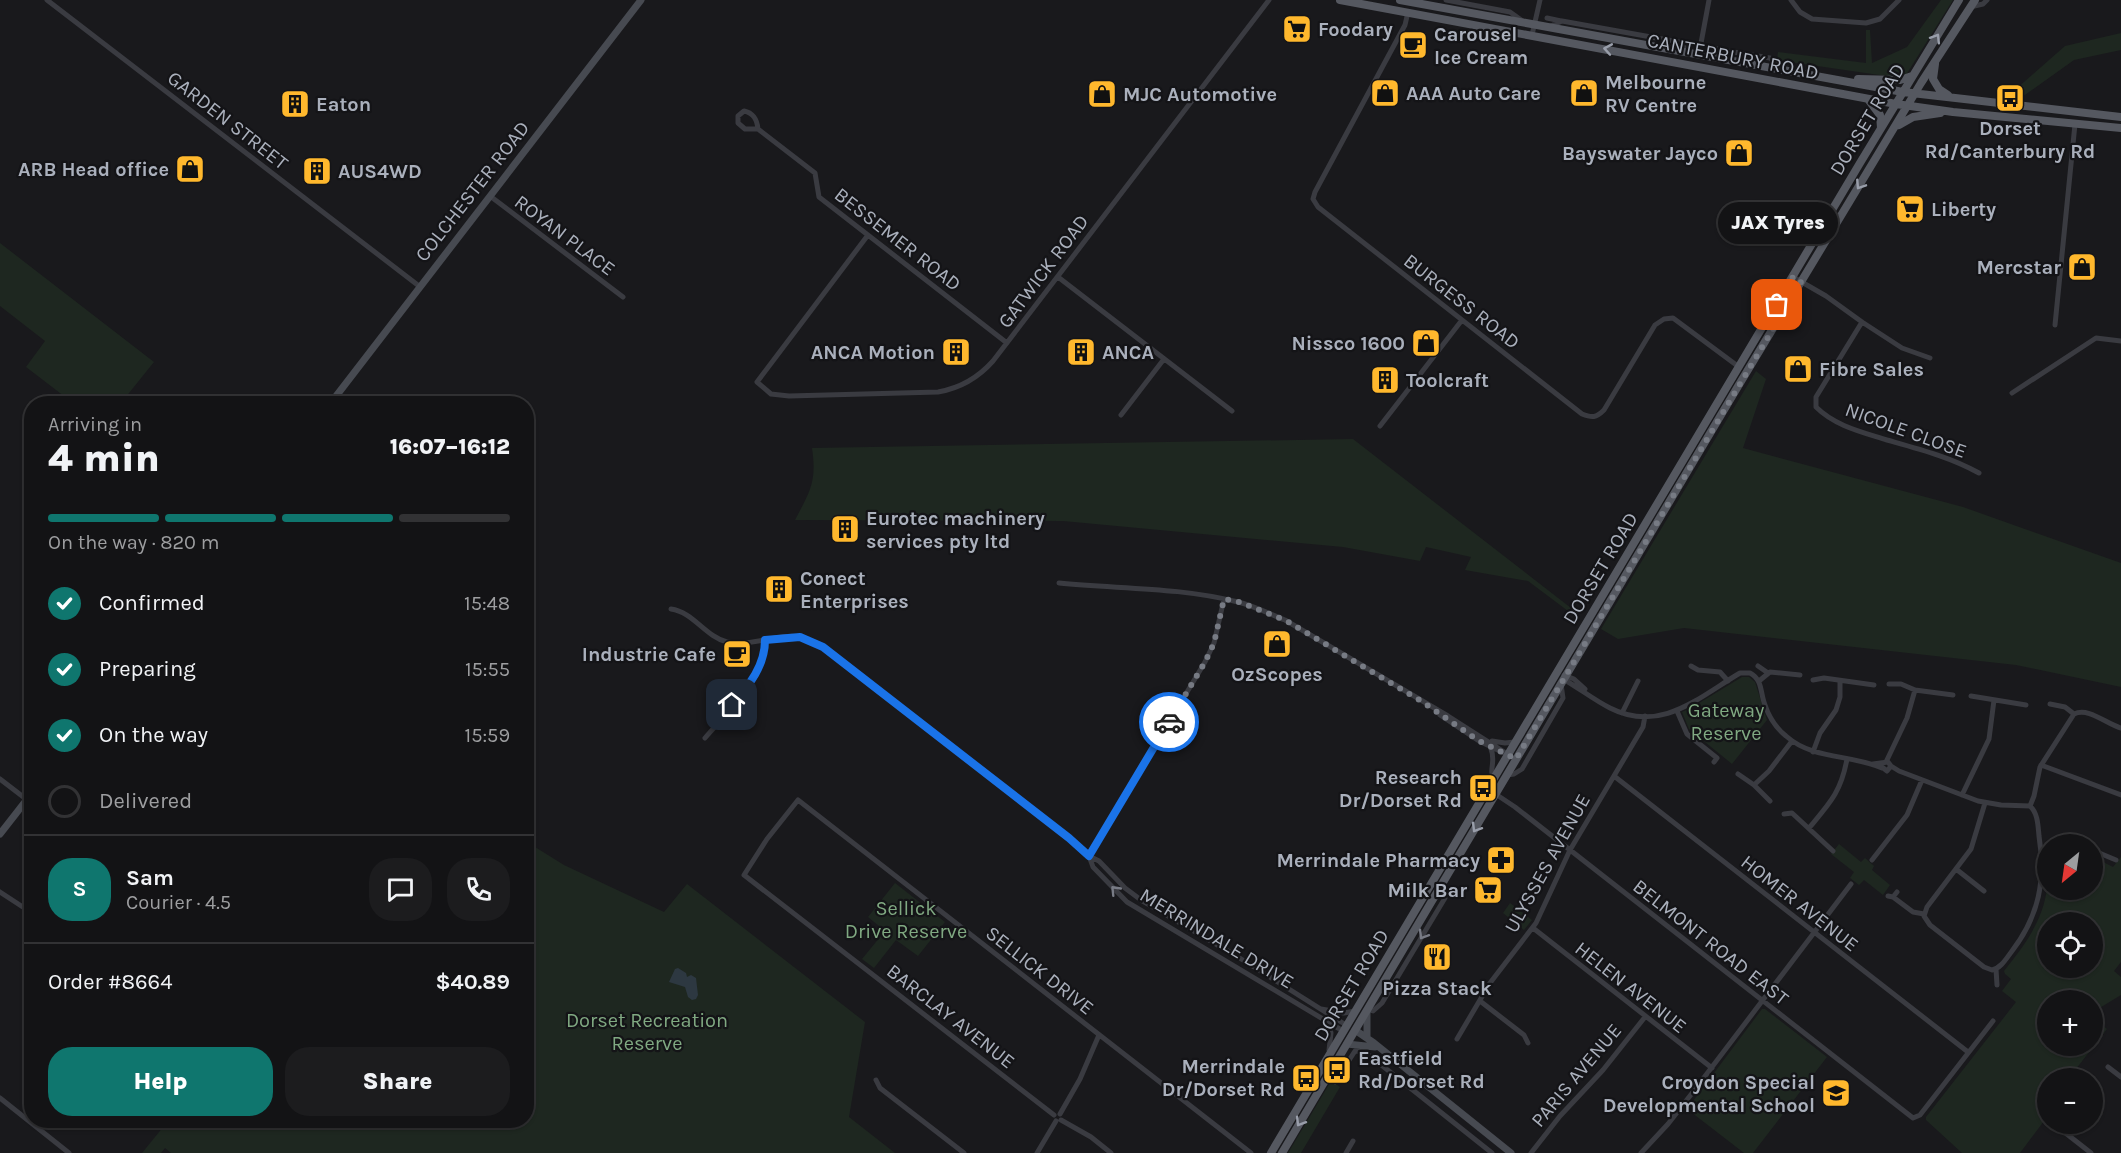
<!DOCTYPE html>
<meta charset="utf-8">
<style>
:root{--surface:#131315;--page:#1c1c1e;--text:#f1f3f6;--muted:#9d9ea0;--line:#323234;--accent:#0f766e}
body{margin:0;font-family:Karla,sans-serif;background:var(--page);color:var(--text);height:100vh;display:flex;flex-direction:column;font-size:22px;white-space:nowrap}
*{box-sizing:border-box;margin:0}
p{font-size:20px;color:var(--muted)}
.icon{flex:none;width:33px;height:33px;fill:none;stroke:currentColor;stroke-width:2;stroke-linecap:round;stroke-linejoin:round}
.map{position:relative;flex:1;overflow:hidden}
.sheet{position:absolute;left:24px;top:396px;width:510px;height:732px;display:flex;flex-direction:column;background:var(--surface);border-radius:24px;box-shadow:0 2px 4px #0004,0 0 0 2px var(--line)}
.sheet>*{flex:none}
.needle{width:39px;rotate:209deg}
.tools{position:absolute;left:2037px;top:834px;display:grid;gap:12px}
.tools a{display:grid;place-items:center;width:66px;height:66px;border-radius:50%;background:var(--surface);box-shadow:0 2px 4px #0004,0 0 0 2px var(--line);font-size:30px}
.pin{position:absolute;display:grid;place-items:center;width:51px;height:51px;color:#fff;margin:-26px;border-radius:12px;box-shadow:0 3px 9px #0006}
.courier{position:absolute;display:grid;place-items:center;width:60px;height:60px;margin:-30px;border:4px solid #1a73e8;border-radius:50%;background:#fff;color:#222;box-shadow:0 2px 8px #0007}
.bubble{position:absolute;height:42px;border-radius:21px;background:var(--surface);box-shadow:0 2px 4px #0004,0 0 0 2px var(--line);font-size:20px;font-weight:800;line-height:42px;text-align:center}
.head em{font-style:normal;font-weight:800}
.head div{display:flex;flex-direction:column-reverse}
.head{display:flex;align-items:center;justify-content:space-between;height:102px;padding:0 24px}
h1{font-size:39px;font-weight:800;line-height:45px}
.bar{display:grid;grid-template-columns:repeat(4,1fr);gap:9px 6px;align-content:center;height:72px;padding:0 24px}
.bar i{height:8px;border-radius:4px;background:var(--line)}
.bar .selected{background:var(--accent)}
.bar p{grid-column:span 4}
.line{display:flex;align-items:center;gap:15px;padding:0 24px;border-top:2px solid var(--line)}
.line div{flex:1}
.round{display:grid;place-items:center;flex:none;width:63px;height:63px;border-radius:24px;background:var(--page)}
ol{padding:0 24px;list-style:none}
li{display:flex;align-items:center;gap:18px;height:66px}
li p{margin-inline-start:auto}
li .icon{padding:6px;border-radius:50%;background:var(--accent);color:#fff;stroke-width:4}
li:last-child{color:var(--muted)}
li i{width:33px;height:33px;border:3px solid var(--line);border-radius:50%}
.cta{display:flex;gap:12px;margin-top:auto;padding:12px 24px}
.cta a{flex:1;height:69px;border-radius:24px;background:var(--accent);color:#fff;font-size:24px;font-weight:800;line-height:69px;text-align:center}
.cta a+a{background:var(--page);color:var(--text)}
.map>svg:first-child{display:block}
.green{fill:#1e2720;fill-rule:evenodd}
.water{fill:#2d3841}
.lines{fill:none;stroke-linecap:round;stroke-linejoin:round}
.stream{stroke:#2d3841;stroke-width:1.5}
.minor{stroke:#3a3b41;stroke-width:5}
.secondary{stroke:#474a51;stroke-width:7}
.primary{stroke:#555860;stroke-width:8}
.oneway{stroke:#999eaa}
.oneway2{stroke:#787b85}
.done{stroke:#777b84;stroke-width:6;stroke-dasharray:0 10.8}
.route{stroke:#1a73e8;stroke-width:8}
.labels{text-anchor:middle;stroke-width:4.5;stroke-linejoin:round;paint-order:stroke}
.poi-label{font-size:20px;font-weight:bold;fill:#aab0bc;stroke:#141417;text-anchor:start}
.street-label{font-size:20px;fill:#aab0bc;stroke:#141417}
.park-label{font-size:20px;fill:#80a982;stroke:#141417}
</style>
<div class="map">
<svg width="2121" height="1153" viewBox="0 0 2121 1153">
<rect width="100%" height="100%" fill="#19191c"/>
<!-- green -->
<path class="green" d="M1941,0H1953L1906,75L1893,77L1777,60L1778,52L1866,63V30H1870L1872,63L1907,47Z
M2121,33V50L2074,60L2022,97L2008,96L2065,46Z
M0,243L154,362L121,403H73L26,367L45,341L0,306Z
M1756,371L1766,379L1743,448L1963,507L2121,563V687L2016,665L1684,628L1618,639L1601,629Z
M1353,439L1571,608L1568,611L1528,581L1465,570L1471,557L1426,547L1420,561L1343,547L1063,521L795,520C810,491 817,482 812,448Z
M1742,677H1749L1755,682L1767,720L1732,764L1689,729L1682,712L1691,708Z
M527,842L564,865L664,912L687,884L865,1022L849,1117L895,1153H171L165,1148L161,1153H142L168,1121L526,1120Z
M1839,844L1861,862L1865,858L1874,866L1872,870L1890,885L1883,895L1864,880L1859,885L1850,878L1854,872L1831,854Z
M2093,857L2113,867L2121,857V962L2114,971L2121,977V995L2093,1012L2092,1000H2048V1046H2092L2093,1018L2107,1029L2069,1078H2048L2047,1117L2020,1153H1962L1926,1120V1117L2016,1002L2002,991L2011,979L2005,974L2004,971C2024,946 2043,921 2047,888L2092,890ZM2048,922H2092V968H2048Z
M895,883L945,922L918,956L896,940L874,968L862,959L885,931L868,917Z
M1510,903L1532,920L1524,930L1503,913Z
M1762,1009H1765L1827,1057L1753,1153H1744L1687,1109Z
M1331,1081L1340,1087L1301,1153H1288Z"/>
<!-- water -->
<path class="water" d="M678,968L686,973L687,977L691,975L696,978L698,995L696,999L692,1000L688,997L685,987L669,982L675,969Z"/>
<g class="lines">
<!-- stream -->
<path class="stream" d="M24,835L32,836"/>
<!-- minor -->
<path class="minor" d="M47,0L419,286
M1446,0L1510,12L1524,22
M1791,0L1800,12L1812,19L1866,23L1880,19L1899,0
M1970,7L1983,4L1987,0
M1408,12L1405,25L1315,192L1313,199L1318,207L1582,414C1592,418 1596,418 1604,410L1655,325L1664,319L1673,318L1739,367
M1547,18L1561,21
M1551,26L1562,21L1679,42L1688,52
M1532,35L1540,0
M1710,47L1721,50
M1699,54L1709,0
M1711,56L1721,50L1770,58L1779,68
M758,129H745L738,123V116L744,111C754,113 757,120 758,129L815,173L819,197L1007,343
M490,196L623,297
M868,235L757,382L771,394L789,396L938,392C961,388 978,378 993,361L1269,0
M1058,277L1232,411
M1793,277L1826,296L1862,322L1902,348L1930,358
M1862,322L1816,397V407C1835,426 1862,432 1887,440C1919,449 1950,457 1979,473
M2055,325L2075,124
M2012,393L2096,338L2121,341
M1121,415L1164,359
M1380,426L1462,320
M1059,583C1118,589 1179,587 1238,602C1254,606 1270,614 1285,620L1448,716L1509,755
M671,609C693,612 706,637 727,642C752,647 777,633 801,637C809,639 816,643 823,647L1069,838L1089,856L1099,861L1125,888L1141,900L1238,957L1346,1025
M1691,666L1698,670L1720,672L1728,681
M1758,666L1768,673
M1564,675L1574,679L1585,689
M1563,679C1579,688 1594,700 1610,708C1661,734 1699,697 1740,673H1750C1763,680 1760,693 1765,705C1769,717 1776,728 1786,736C1813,760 1850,754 1882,768
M1813,680L1824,678L1874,685
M1759,681L1770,672L1800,675
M1889,684H1901L1915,690L1953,695
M1971,696L2026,705
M2050,704L2065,707L2074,714
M1677,711L1687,734L1717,758L1714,762
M1622,713L1638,681
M1440,715L1479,741L1504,753
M705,738C728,711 766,679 765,640
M1492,741L1505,743L1515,742
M1491,749C1496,761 1489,769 1493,779
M1813,752L1820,733L1836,710L1840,697V681
M1886,762L1907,718L1915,690
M1873,764L1888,762L1891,766L1887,771L1882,767
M2041,765L2121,795
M1891,766L1899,771L1978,801L2001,805L2030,806
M1738,774L1754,785L1770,801
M1507,775L1514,774L1522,769L1563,698L1561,684
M1614,776L1968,1052
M0,779L26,799
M1754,785L1769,771L1792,741
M1494,793L1515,807L1913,1118L1920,1115L1993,1021
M1962,795L1989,739L1994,700
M1985,803L1971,849L1927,907L1924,916L1930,925L1984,967L1992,970C2001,968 2006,959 2012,951C2039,916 2046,880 2039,836C2038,826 2038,813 2030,806
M2030,806L2034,796L2040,767L2074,714C2089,707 2106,724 2121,728
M1784,814L1792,813L1833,851
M1809,828C1830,803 1841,792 1847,759
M2092,850L2116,860
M1089,856L1093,867L1127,902L1343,1031
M1089,856L1205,662L1214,643L1224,599
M1872,860L1907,815L1922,780
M1956,869L1984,891
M0,892L32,913
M1888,896L1893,897L1897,892
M1893,897L1913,912L1924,914
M1533,928L1712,1068
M1996,969L1997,985
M1480,1001L1524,1035L1528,1043
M1321,1009L1344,1013L1355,1011
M1367,1009L1373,1011L1382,1003L1445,898L1443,883
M32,1011L30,1013L32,1014
M1329,1024L1331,1033L1329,1050
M1457,1039L1490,983L1536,923L1570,850L1643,727L1645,716
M2108,1067L2121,1077
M876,1080L880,1088L964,1153
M1335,1082L1355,1051L1365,1052L1492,1153
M0,1098L69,1153
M1060,1114L1080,1079L1099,1035
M1054,1115L744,875L767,839L798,800L1251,1153
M1061,1120L1091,1137L1111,1153
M2054,1124L2091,1153
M1037,1153L1056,1121
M1346,1153L1353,1141
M1531,1153L1560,1116L1603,1070L1645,1017
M1641,1153L1668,1124L1693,1092L1851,884"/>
<!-- secondary -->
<path class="secondary" d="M330,404L641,0
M0,834L32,793
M1367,1011V1038
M1355,1030L1374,1043L1511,1153
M1347,1044L1375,1047"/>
<!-- primary -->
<path class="primary" d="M1340,0L1896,104L1953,112L2121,128
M1400,0L1903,92L2121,117
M1935,64L1933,79L1939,89L1948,95
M1858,79L1900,80L1912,76
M1868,99L1880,115L1881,128
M1899,125L1913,117L1940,113
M1271,1153L1860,163L1959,0
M1282,1153L1737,388L1921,83L1975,0"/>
</g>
<!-- one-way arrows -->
<defs><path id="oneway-chevron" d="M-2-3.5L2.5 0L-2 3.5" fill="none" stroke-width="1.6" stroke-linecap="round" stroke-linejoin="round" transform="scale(1.5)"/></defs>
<g class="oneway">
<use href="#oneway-chevron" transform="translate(1936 38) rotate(-58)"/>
<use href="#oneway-chevron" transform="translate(1608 49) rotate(-170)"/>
<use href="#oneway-chevron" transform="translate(1860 185) rotate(123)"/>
<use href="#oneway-chevron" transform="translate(1476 828) rotate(121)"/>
<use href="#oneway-chevron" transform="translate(1300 1122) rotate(121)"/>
</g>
<g class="oneway2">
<use href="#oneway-chevron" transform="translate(1115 890) rotate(-134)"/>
<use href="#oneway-chevron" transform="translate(1423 935) rotate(121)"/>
</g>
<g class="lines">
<!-- done -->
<path class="done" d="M1169,722L1205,662L1214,643L1224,599L1239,602L1285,620L1421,701L1479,741L1516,759L1801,282L1793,277L1777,305"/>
<!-- route -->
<path class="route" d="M732,705C748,686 765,667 765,640L800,637L823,647L1069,838L1089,856L1169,722"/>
</g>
<!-- icons -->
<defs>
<g id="supermarket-square" transform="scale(1.5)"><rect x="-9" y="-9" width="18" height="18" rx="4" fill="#ffb82d" stroke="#141417"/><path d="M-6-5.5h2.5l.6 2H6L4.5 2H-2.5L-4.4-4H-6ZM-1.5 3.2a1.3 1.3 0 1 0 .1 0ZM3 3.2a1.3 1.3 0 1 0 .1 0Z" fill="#111"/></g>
<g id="cafe-square" transform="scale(1.5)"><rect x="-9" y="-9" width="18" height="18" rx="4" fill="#ffb82d" stroke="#141417"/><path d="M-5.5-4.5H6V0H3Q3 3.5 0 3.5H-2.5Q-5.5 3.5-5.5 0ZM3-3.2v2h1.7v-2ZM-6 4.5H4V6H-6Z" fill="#111"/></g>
<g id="shop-square" transform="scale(1.5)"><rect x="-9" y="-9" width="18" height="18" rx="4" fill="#ffb82d" stroke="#141417"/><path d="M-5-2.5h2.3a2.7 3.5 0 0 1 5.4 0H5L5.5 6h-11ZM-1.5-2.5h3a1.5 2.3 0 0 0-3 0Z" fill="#111"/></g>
<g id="bus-square" transform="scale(1.5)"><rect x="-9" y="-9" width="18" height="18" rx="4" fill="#ffb82d" stroke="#141417"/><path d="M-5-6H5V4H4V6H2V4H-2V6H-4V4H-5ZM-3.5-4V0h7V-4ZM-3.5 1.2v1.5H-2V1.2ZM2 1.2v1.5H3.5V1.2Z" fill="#111"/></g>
<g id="building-square" transform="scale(1.5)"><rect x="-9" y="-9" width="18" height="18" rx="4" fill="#ffb82d" stroke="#141417"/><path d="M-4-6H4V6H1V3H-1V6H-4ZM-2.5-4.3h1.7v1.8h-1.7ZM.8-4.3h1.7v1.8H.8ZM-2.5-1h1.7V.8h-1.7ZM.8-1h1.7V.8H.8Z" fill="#111"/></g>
<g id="pharmacy-square" transform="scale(1.5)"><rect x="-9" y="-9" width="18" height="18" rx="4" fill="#ffb82d" stroke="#141417"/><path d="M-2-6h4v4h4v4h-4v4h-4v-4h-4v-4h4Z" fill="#111"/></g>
<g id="restaurant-square" transform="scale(1.5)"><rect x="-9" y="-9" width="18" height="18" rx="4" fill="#ffb82d" stroke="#141417"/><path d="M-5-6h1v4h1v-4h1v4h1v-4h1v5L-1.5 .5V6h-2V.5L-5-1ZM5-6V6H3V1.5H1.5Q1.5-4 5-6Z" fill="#111"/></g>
<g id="school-square" transform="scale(1.5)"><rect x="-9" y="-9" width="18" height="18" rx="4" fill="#ffb82d" stroke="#141417"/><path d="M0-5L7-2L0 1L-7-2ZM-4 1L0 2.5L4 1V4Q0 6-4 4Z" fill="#111"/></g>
</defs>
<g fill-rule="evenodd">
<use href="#supermarket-square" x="1297" y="29"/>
<use href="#cafe-square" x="1413" y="45"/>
<use href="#shop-square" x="1385" y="93"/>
<use href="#shop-square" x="1584" y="93"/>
<use href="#shop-square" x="1102" y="94"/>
<use href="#bus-square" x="2010" y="98"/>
<use href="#building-square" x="295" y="104"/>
<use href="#shop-square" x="1739" y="153"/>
<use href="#shop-square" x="190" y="169"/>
<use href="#building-square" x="317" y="171"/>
<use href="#supermarket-square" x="1910" y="209"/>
<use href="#shop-square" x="2082" y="267"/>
<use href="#shop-square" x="1426" y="343"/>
<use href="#building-square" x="956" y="352"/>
<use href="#building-square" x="1081" y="352"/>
<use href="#shop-square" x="1798" y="369"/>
<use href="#building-square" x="1385" y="380"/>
<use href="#building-square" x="845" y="529"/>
<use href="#building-square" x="779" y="589"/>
<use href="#shop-square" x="1277" y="644"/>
<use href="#cafe-square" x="737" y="654"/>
<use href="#bus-square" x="1483" y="788"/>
<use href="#pharmacy-square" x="1501" y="860"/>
<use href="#supermarket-square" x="1488" y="890"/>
<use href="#restaurant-square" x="1437" y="957"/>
<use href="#bus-square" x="1337" y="1070"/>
<use href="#bus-square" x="1306" y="1078"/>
<use href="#school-square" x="1836" y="1093"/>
</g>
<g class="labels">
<!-- poi labels -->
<g class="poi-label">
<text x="1318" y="36">Foodary</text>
<text x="1434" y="41">Carousel<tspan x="1434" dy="23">Ice Cream</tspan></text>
<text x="1605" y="89">Melbourne<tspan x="1605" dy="23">RV Centre</tspan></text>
<text x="1406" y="100">AAA Auto Care</text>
<text x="1123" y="101">MJC Automotive</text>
<text x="316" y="111">Eaton</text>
<text x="2010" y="135" text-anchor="middle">Dorset<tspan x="2010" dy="23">Rd/Canterbury Rd</tspan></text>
<text x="1718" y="160" text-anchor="end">Bayswater Jayco</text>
<text x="169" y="176" text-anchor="end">ARB Head office</text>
<text x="338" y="178">AUS4WD</text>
<text x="1931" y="216">Liberty</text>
<text x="2061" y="274" text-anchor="end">Mercstar</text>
<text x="1405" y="350" text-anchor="end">Nissco 1600</text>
<text x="935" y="359" text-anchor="end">ANCA Motion</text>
<text x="1102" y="359">ANCA</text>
<text x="1819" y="376">Fibre Sales</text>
<text x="1406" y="387">Toolcraft</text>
<text x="866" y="525">Eurotec machinery<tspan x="866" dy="23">services pty ltd</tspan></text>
<text x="800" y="585">Conect<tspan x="800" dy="23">Enterprises</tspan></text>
<text x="716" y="661" text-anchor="end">Industrie Cafe</text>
<text x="1277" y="681" text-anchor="middle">OzScopes</text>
<text x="1462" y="784" text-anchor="end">Research<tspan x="1462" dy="23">Dr/Dorset Rd</tspan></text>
<text x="1480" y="867" text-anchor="end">Merrindale Pharmacy</text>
<text x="1467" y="897" text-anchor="end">Milk Bar</text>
<text x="1437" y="995" text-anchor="middle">Pizza Stack</text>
<text x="1358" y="1065">Eastfield<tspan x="1358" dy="23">Rd/Dorset Rd</tspan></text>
<text x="1285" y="1073" text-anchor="end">Merrindale<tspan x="1285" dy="23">Dr/Dorset Rd</tspan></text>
<text x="1815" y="1089" text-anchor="end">Croydon Special<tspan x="1815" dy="23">Developmental School</tspan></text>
</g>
<!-- street labels -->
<g class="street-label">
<text transform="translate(1733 56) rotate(11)" y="7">CANTERBURY ROAD</text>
<text transform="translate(1867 119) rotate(-59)" y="7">DORSET ROAD</text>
<text transform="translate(228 120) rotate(38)" y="7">GARDEN STREET</text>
<text transform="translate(472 191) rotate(-52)" y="7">COLCHESTER ROAD</text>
<text transform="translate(565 235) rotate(37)" y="7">ROYAN PLACE</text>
<text transform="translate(898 239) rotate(38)" y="7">BESSEMER ROAD</text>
<text transform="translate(1043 271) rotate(-53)" y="7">GATWICK ROAD</text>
<text transform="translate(1462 301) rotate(38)" y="7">BURGESS ROAD</text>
<text transform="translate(1906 430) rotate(20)" y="7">NICOLE CLOSE</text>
<text transform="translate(1600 568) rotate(-59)" y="7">DORSET ROAD</text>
<text transform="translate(1547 863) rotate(-61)" y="7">ULYSSES AVENUE</text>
<text transform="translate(1800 903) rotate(38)" y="7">HOMER AVENUE</text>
<text transform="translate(1217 938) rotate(31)" y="7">MERRINDALE DRIVE</text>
<text transform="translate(1711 942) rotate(38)" y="7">BELMONT ROAD EAST</text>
<text transform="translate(1040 970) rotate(38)" y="7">SELLICK DRIVE</text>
<text transform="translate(1351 985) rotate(-59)" y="7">DORSET ROAD</text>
<text transform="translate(1631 987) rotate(38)" y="7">HELEN AVENUE</text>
<text transform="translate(951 1016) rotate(38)" y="7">BARCLAY AVENUE</text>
<text transform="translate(1576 1075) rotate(-50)" y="7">PARIS AVENUE</text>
</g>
<!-- park labels -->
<g class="park-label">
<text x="1726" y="717">Gateway<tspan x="1726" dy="23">Reserve</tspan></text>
<text x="906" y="915">Sellick<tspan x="906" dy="23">Drive Reserve</tspan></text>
<text x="647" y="1027">Dorset Recreation<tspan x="647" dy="23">Reserve</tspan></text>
</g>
</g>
</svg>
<div class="tools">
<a><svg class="needle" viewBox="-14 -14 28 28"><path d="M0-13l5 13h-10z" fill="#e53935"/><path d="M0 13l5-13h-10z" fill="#9d9ea0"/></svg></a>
<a><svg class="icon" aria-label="locate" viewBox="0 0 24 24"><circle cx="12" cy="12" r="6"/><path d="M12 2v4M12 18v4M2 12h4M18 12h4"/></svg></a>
<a>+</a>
<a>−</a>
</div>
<div class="pin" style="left:1777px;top:305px;background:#ea580c"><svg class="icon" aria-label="bag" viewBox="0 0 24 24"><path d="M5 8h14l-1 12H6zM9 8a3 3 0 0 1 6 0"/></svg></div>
<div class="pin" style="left:732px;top:705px;background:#1f2937"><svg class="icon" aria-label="home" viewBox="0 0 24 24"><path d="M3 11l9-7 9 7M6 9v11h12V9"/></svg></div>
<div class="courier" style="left:1169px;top:722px"><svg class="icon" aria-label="car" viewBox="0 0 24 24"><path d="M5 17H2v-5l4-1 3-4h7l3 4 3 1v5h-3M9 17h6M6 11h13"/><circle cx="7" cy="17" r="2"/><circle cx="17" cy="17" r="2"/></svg></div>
<div class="bubble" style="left:1718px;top:202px;width:120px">JAX Tyres</div>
<section class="sheet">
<div class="head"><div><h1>4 min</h1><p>Arriving in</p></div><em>16:07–16:12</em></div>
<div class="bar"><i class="selected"></i><i class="selected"></i><i class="selected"></i><i></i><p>On the way · 820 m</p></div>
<ol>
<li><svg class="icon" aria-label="check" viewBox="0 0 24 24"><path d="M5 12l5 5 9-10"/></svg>Confirmed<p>15:48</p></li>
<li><svg class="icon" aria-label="check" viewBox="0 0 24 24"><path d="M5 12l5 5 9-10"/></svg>Preparing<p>15:55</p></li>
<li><svg class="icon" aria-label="check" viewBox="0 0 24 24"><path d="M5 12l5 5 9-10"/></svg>On the way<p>15:59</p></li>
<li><i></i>Delivered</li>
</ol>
<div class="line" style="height:108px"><b class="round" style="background:var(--accent);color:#fff">S</b><div><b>Sam</b><p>Courier · 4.5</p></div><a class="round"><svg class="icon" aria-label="chat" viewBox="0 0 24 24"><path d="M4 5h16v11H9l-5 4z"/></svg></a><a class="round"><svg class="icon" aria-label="phone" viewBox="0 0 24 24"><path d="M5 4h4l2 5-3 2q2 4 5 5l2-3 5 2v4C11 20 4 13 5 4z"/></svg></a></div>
<div class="line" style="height:78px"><div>Order #8664</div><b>$40.89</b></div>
<div class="cta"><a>Help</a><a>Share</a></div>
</section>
</div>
